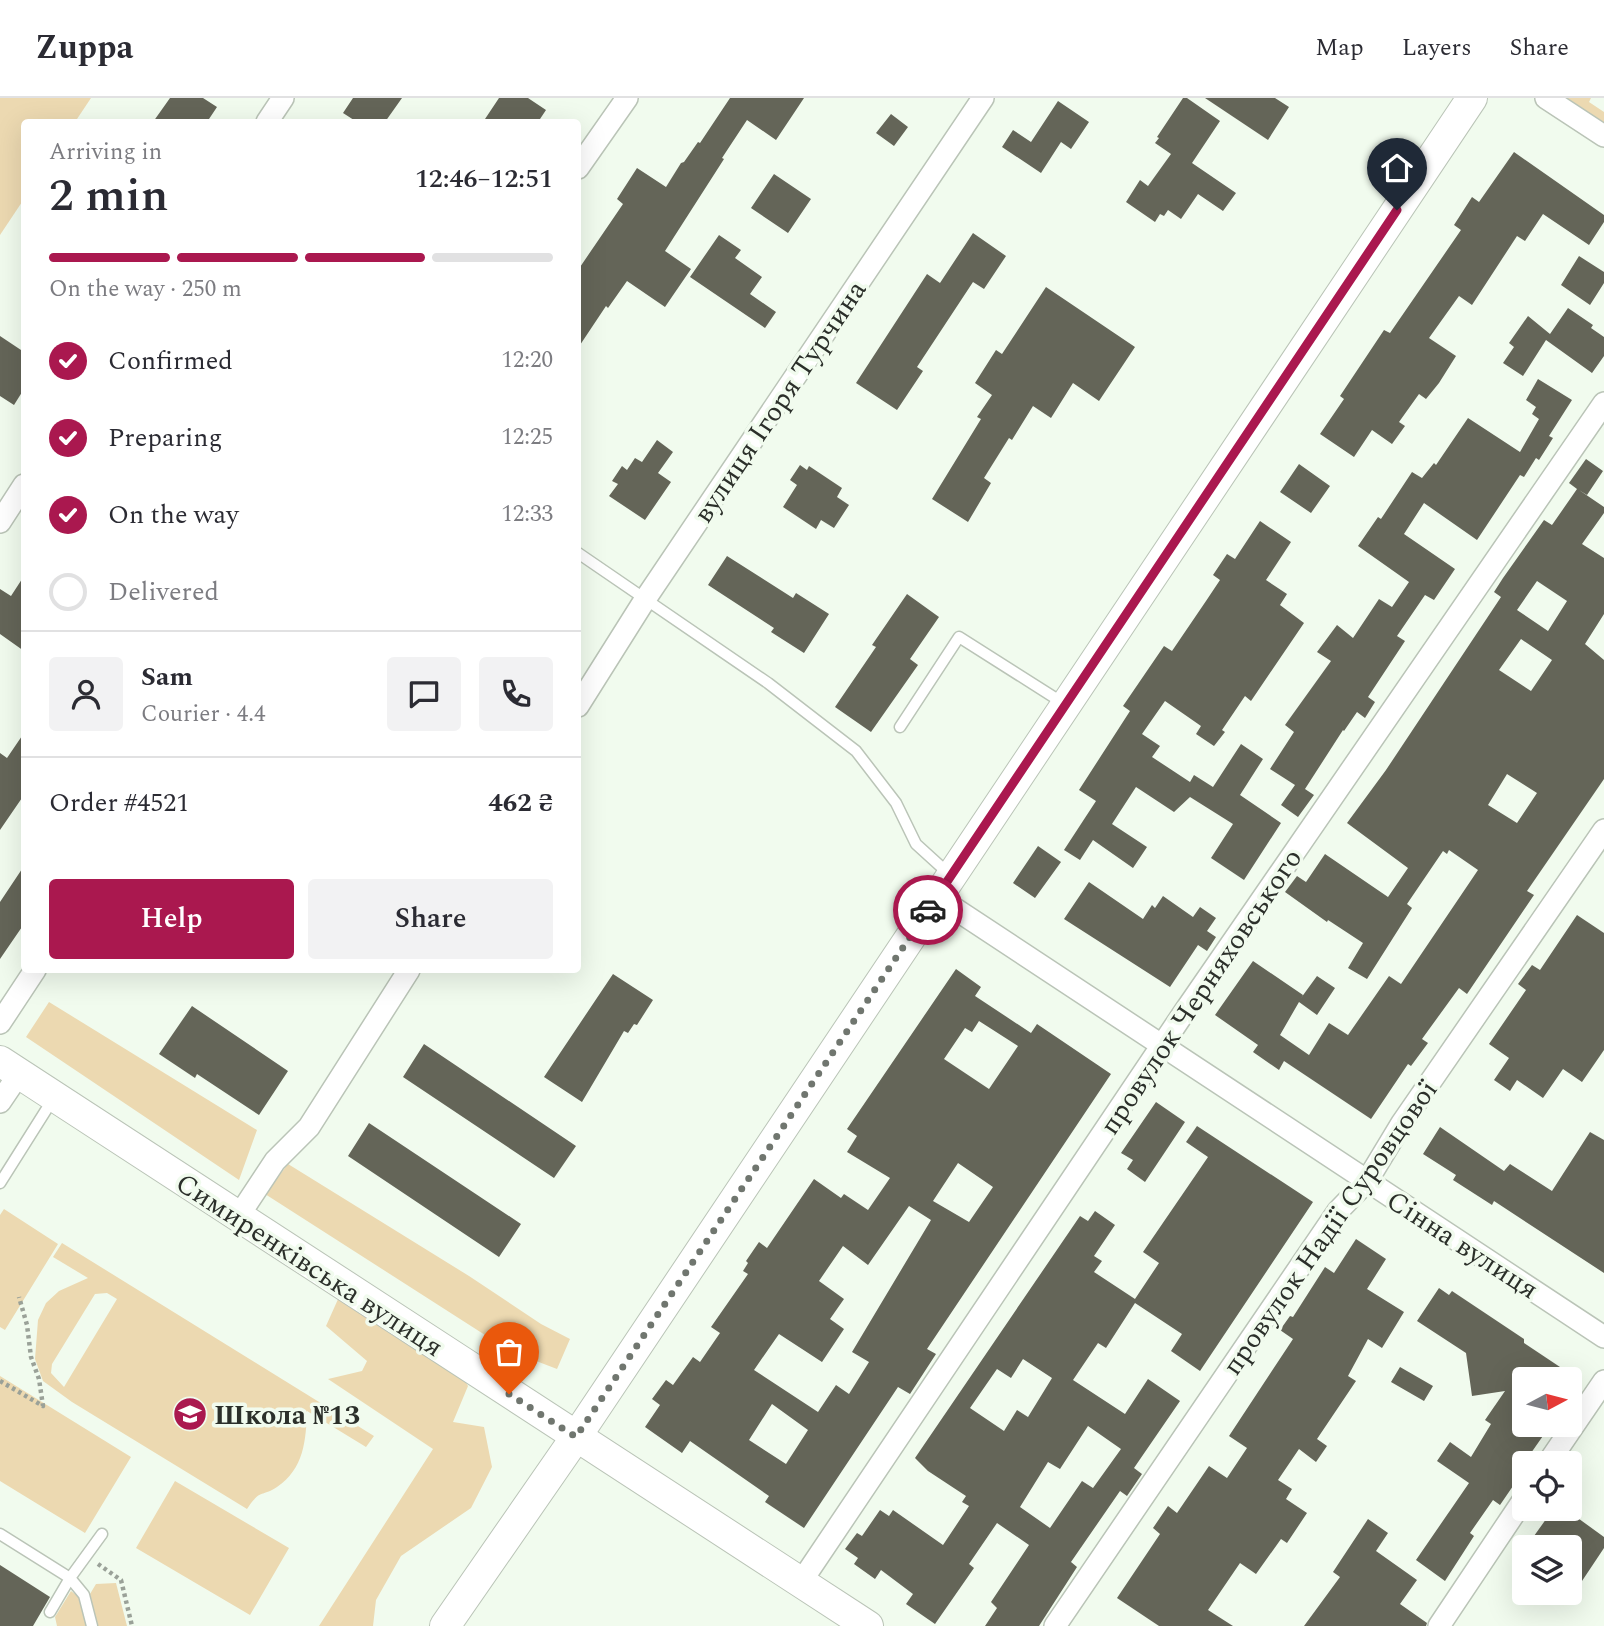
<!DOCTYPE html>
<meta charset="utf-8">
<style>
:root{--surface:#fff;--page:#f2f2f3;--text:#2b2b33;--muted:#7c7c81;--line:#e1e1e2;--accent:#aa184f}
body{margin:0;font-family:Spectral,serif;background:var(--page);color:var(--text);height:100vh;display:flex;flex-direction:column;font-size:26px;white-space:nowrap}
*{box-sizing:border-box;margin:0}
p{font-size:23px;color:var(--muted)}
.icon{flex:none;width:38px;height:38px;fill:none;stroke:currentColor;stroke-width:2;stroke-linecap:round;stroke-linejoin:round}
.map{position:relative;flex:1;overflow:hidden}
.sheet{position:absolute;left:21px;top:21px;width:560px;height:854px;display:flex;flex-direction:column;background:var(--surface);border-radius:7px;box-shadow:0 7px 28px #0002}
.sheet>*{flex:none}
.needle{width:46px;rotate:83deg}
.tools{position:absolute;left:1512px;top:1269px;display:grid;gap:14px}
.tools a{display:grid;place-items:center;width:70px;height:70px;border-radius:7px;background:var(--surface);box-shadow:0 7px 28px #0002;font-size:35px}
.pin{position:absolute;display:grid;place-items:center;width:60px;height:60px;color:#fff;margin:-72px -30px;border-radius:50% 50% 50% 0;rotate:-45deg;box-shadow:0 0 7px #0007}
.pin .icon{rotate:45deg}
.courier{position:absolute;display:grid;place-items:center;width:70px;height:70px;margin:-35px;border:5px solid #aa184f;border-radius:50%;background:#fff;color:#222;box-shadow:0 2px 9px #0007}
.overview em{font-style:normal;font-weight:600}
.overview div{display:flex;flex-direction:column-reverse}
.overview{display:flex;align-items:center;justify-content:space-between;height:119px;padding:0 28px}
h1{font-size:46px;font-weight:600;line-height:52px}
.bar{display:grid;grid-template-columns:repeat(4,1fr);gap:10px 7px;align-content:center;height:84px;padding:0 28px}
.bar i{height:9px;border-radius:5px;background:var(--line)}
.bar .on{background:var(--accent)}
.bar p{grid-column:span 4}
.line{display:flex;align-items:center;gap:18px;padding:0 28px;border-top:2px solid var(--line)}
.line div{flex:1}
.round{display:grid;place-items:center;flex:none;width:74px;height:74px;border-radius:7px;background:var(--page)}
ol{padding:0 28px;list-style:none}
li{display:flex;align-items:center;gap:21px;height:77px}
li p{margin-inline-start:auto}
li .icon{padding:7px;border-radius:50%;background:var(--accent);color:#fff;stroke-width:4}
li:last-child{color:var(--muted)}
li i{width:38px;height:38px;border:4px solid var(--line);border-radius:50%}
.cta{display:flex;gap:14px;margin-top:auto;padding:14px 28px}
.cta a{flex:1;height:80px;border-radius:7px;background:var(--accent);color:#fff;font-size:28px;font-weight:600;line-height:80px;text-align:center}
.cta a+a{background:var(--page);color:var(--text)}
header{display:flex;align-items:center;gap:42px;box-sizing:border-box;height:98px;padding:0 35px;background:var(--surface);border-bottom:2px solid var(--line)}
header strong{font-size:33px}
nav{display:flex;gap:38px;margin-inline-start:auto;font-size:24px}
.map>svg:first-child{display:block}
.green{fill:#ecd9b1;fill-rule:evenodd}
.building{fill:#646558;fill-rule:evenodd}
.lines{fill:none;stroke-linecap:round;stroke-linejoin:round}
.lane-casing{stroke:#bac4b7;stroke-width:13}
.street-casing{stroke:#bac4b7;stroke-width:24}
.secondary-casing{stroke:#bac4b7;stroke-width:32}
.path{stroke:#9aa198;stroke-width:4.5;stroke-dasharray:3.5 3.5;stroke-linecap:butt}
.lane{stroke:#fff;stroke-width:10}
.street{stroke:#fff;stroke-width:21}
.secondary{stroke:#fff;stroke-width:30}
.done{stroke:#70766f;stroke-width:7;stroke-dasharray:0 12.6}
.route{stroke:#aa184f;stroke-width:9}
.labels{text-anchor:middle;stroke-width:7;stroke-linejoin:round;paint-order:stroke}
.street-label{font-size:28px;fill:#2b2f2a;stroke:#f1fbee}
.poi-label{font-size:28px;font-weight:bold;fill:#2b2f2a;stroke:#f1fbee;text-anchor:start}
</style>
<header>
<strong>Zuppa</strong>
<nav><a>Map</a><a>Layers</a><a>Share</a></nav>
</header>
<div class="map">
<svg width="1604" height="1528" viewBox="0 0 1604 1528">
<rect width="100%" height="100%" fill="#f1fbee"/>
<!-- green -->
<path class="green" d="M0,0H91L75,24H24V101L0,137Z
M1567,0H1591L1589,4L1604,14V25Z
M49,904L257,1032L239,1082L26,939Z
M288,1066L469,1178L541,1226L570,1241L557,1271L510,1253L265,1096Z
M4,1111L58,1146L5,1232L0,1229V1117Z
M62,1145L374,1338L366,1349L307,1313C306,1342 304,1371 277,1389C260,1400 261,1390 247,1411L72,1304L43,1283L35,1261L38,1222L46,1205L59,1193L88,1180L53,1159ZM107,1195L117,1201L64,1289L51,1275L52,1266L95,1196Z
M339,1199L464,1281L468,1288L453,1324L484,1329L492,1369L471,1410L401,1458L376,1502L373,1528H319L433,1351L328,1281L362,1273L367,1263L326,1228Z
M0,1278L131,1359L85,1435L0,1383Z
M175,1383L289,1450L250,1517L136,1450Z
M116,1485L127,1528H97L90,1496L96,1486Z
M71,1493L79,1499L86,1528H57L55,1519Z"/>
<!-- building -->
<path class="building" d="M170,0H203L217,9L207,24H153Z
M353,0H402L385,24H357L343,15Z
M499,0H528L546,12L538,24H483Z
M730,0H804L776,42L747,22L722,60L724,61L665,153L691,171L665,209L627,183L608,210L606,208L578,250V172L623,106L617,101L637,70L666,89L681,65L684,64L698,44L700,45Z
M1183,0H1187L1220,23L1192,65L1236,95L1223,113L1198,96L1181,121L1168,112L1164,118L1160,116L1155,124L1126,104L1140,82L1148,88L1171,56L1155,45L1159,40L1157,39Z
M1205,0H1275L1289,9L1268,42Z
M1058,3L1089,24L1071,51L1061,44L1041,75L1002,49L1013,32L1031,44Z
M891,16L908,29L894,48L876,35Z
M1514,54L1604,117V124L1589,147L1543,116L1525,143L1517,138L1472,207L1459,198L1429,240L1456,258L1439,285L1426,301L1419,296L1399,324L1405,328L1392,346L1372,332L1354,359L1320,336L1344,301L1340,298L1384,232L1390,235L1461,132L1454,127L1472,99L1479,104Z
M774,76L811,101L788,135L751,110Z
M973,135L1006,158L984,191L973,184L917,269L923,273L897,312L856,285L927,176L940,185Z
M719,137L741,152L735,160L762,179L750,196L776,214L765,230L690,179Z
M1579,158L1604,174V185L1590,207L1561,187Z
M1046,189L1135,249L1099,303L1073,285L1051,320L1033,308L1012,342L1009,340L984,380L991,385L968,424L932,401L981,321L977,319L992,297L975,285L996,252L1002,256Z
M1568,210L1593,227L1591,230L1604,239V258L1592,275L1546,242L1523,278L1503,265L1514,249L1509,245L1528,218L1550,236Z
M0,238L24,254V291L14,307L0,298Z
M1538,281L1572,302L1549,338L1553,340L1539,362L1536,360L1524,379L1520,377L1477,442L1424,405L1404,436L1455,471L1434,502L1425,497L1397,538L1405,543L1368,599L1375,604L1365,620L1357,614L1344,633L1343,632L1305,691L1314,697L1298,719L1281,707L1295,687L1270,671L1294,634L1285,627L1331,563L1317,554L1337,527L1353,540L1379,501L1392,509L1409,484L1358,448L1378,419L1381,421L1412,374L1422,380L1434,365L1436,367L1468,320L1520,354L1539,321L1532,316L1536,309L1526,302Z
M657,342L673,354L658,375L671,384L645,422L609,398L618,386L612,383L622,368L627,372L635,360L642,364Z
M1586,361L1603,373L1587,397L1579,392L1604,409V415L1582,446L1604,460V516L1585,546L1604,562V681L1527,793L1534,797L1467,896L1459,890L1422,941L1428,945L1411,968L1408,966L1371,1021L1284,963L1279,972L1253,954L1258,947L1215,917L1253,863L1303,897L1301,900L1317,878L1335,890L1317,917L1299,904L1280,937L1309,957L1329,925L1348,937L1389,878L1401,886L1478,772L1449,752L1447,756L1443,753L1407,806L1412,810L1367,881L1348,870L1363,845L1328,822L1327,824L1285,794L1297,778L1306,784L1325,756L1388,799L1408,770L1347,725L1386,672L1501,499L1494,494L1503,480L1544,422L1552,427L1577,391L1569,385ZM1537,483L1567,503L1548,533L1517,512ZM1521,541L1552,562L1531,593L1499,572ZM1507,676L1537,695L1517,725L1488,707Z
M1299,366L1330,388L1311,415L1280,394Z
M800,367L807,372L809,368L842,390L837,399L849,407L834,430L821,422L816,431L783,409L797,387L790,382Z
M1260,423L1291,444L1266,482L1287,496L1280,507L1304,525L1251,603L1245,598L1222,632L1225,634L1214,648L1196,636L1201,628L1165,603L1142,636L1160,648L1152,659L1190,684L1194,677L1213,689L1241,646L1263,661L1240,697L1281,725L1244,782L1211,760L1233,726L1190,699L1174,714L1136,689L1112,726L1147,749L1133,770L1093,742L1080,762L1064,752L1096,703L1079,692L1130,613L1123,608L1164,548L1172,553L1206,503L1220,482L1213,477L1227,456L1235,461Z
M727,458L793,500L796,495L829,516L804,555L771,534L774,530L708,487Z
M24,478V553L0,536V491L11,498Z
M907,496L939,519L910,561L918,567L871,634L835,609L876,549L872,547Z
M24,635V697L0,732V655L7,660Z
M1038,748L1061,764L1035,800L1013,785Z
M24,768V826L0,861V804Z
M1089,784L1143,821L1152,807L1155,810L1163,798L1193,819L1200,809L1216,820L1207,833L1216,839L1207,853L1198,847L1170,889L1064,821Z
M1577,817L1604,835V952L1582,984L1563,971L1543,1000L1517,982L1510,993L1494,982L1509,960L1489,946L1526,892L1518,886L1532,867L1540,872Z
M956,871L981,889L975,898L1031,935L1037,926L1111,976L927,1251L936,1256L910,1296L898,1289L804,1430L765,1404L769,1398L690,1343L682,1355L645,1329L660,1307L652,1301L666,1282L673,1287L693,1259L700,1264L720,1235L711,1229L748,1176L743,1173L748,1165L746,1163L759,1144L767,1150L814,1081L841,1100L844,1096L868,1112L890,1080L847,1054L857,1038L847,1031ZM979,923L1018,948L989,991L944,961L965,930L972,934ZM958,1065L993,1089L969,1124L933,1103ZM909,1108L931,1122L852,1254L869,1264L849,1296L836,1287L818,1314L754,1272L779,1236L822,1264L844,1231L830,1221L844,1201L819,1183L843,1148L868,1167ZM772,1306L808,1332L786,1366L749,1342Z
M613,876L653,902L637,927L634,926L628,935L624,933L582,1004L544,979Z
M192,908L288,973L259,1017L197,976L195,980L159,956Z
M424,946L576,1048L554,1080L403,979Z
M1156,1004L1185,1024L1145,1084L1127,1071L1133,1062L1121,1055Z
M369,1025L521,1126L499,1159L348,1058Z
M1197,1028L1313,1104L1200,1273L1171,1253L1182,1236L1135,1205L1106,1250L1098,1245L1073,1282L1125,1316L1148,1281L1180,1303L1134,1370L1142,1376L1127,1398L1120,1393L1071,1464L1077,1469L1039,1528H985L997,1510L991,1504L1029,1447L997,1425L969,1466L974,1470L935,1526L906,1506L913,1496L881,1472L875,1481L854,1466L858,1460L845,1451L857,1435L862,1438L880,1412L889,1418L893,1412L943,1447L969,1408L962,1404L966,1398L928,1373L915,1360L1080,1118L1088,1123L1095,1113L1115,1127L1094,1158L1102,1163L1094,1174L1135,1201L1159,1165L1143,1154L1208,1059L1186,1044ZM1023,1261L1052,1280L1028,1319L1017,1312L1004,1333L970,1310L997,1271L1011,1280ZM1088,1328L1121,1351L1093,1390L1082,1383L1050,1430L1020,1409L1048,1364L1060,1371Z
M1440,1029L1504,1073L1510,1066L1552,1093L1590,1034L1604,1042V1175L1494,1103L1492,1107L1453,1082L1456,1077L1423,1056Z
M1356,1141L1386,1161L1367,1191L1404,1214L1382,1250L1368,1241L1348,1278L1356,1283L1317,1341L1327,1348L1316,1364L1299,1351L1278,1382L1292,1391L1286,1401L1307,1415L1287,1445L1281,1441L1256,1476L1240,1465L1208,1512L1233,1528H1159L1117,1500L1160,1436L1153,1430L1168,1408L1177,1415L1209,1368L1227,1380L1247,1350L1229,1338L1293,1241L1280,1232L1290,1218L1293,1219L1325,1169L1334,1175Z
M1439,1190L1449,1197L1452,1193L1524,1241V1245L1578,1281H1524V1326H1548L1543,1333L1545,1335L1524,1365L1513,1388L1500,1407L1493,1402L1470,1435L1474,1438L1445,1483L1416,1462L1469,1385L1437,1363L1450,1344L1471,1359L1491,1326L1485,1322L1505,1293L1472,1298L1466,1255L1417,1223Z
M1400,1269L1433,1288L1424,1303L1391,1284Z
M1554,1410H1564L1604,1439V1450L1570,1501V1449H1549L1534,1438Z
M1368,1421L1388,1435L1376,1453L1417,1482L1400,1506L1427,1525L1426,1528H1304L1340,1479L1333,1474Z
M0,1467L50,1499L33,1528H0Z"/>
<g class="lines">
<!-- lane casing -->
<g class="lane-casing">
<path id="lane" d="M578,455L768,585L856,653L896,705L916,746L949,776
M900,629L959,539L1063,605
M0,1085L53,1001
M0,1436L70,1480L50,1514
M92,1528L84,1497L70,1480L102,1436"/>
</g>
<!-- street casing -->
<g class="street-casing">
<path id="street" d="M1546,0L1604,38
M267,24L283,0
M578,70L627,0
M0,424L24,387
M578,608L646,500L983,0
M937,799L1604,1239
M0,925L35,872
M0,1004L19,976
M238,1119L275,1063L309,1029L409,872
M1548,1365L1604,1283
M801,1484L1185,913L1604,305
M1055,1528L1338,1113L1367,1083L1402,1025L1604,732
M1439,1528L1524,1401"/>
</g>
<!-- secondary casing -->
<g class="secondary-casing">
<path id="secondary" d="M0,963L868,1528
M445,1528L576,1339L1472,0"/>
</g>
<!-- path -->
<path class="path" d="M0,1283L43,1308L39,1281L31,1259L27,1227L19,1199
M98,1466L121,1482L132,1528"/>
<!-- lane -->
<use href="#lane" class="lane"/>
<!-- street -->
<use href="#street" class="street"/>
<!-- secondary -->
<use href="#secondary" class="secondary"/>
</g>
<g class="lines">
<!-- done -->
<path class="done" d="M509,1296L576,1339L928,812"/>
<!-- route -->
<path class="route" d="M928,812L1397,112"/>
</g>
<!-- icons -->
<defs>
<g id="school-disc" transform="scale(1.75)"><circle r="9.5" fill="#aa184f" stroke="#f1fbee"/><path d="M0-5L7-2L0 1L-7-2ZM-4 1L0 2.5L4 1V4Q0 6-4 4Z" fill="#fff"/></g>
</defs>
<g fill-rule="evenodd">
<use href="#school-disc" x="190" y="1316"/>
</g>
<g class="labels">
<!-- street labels -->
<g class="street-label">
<text transform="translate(779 303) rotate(-56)" y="10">вулиця Ігоря Турчина</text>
<text transform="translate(1200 893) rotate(-56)" y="10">провулок Черняховського</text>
<text transform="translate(1329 1129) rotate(-55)" y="10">провулок Надії Суровцової</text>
<text transform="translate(1463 1146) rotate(33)" y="10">Сінна вулиця</text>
<text transform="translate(310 1166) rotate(33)" y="10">Симиренківська вулиця</text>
</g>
<!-- poi labels -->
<g class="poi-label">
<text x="214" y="1326">Школа №13</text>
</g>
</g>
</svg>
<div class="tools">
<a><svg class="needle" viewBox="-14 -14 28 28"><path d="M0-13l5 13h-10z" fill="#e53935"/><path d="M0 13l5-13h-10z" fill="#7c7c81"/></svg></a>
<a><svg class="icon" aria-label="locate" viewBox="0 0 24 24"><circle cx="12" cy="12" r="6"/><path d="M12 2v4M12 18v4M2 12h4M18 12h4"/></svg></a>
<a><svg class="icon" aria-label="layers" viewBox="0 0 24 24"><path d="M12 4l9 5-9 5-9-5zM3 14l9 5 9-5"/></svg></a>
</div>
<div class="pin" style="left:509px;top:1296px;background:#ea580c"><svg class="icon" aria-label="bag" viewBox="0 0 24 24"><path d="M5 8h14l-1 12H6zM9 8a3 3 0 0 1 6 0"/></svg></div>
<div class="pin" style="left:1397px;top:112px;background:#1f2937"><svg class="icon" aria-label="home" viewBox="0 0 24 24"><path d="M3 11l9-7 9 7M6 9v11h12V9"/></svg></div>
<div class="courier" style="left:928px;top:812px"><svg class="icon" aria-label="car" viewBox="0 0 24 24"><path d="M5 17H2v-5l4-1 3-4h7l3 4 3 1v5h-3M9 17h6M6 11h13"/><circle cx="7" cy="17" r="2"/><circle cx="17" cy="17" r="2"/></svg></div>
<section class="sheet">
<div class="overview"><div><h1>2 min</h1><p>Arriving in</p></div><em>12:46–12:51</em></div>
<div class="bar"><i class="on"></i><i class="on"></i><i class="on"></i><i></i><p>On the way · 250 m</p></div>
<ol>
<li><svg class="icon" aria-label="check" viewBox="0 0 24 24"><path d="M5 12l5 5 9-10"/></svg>Confirmed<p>12:20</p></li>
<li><svg class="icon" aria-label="check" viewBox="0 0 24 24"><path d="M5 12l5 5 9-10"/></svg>Preparing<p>12:25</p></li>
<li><svg class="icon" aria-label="check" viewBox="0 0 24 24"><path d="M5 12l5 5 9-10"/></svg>On the way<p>12:33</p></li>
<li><i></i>Delivered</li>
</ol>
<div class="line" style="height:126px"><a class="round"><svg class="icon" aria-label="person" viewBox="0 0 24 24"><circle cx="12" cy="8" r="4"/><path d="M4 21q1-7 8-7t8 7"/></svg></a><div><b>Sam</b><p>Courier · 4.4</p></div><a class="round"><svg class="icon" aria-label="chat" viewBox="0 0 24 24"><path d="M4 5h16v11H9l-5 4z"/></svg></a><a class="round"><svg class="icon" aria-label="phone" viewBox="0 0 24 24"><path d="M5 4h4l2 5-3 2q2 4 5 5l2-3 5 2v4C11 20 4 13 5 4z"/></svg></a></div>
<div class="line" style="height:91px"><div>Order #4521</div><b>462 ₴</b></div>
<div class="cta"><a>Help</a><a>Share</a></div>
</section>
</div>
